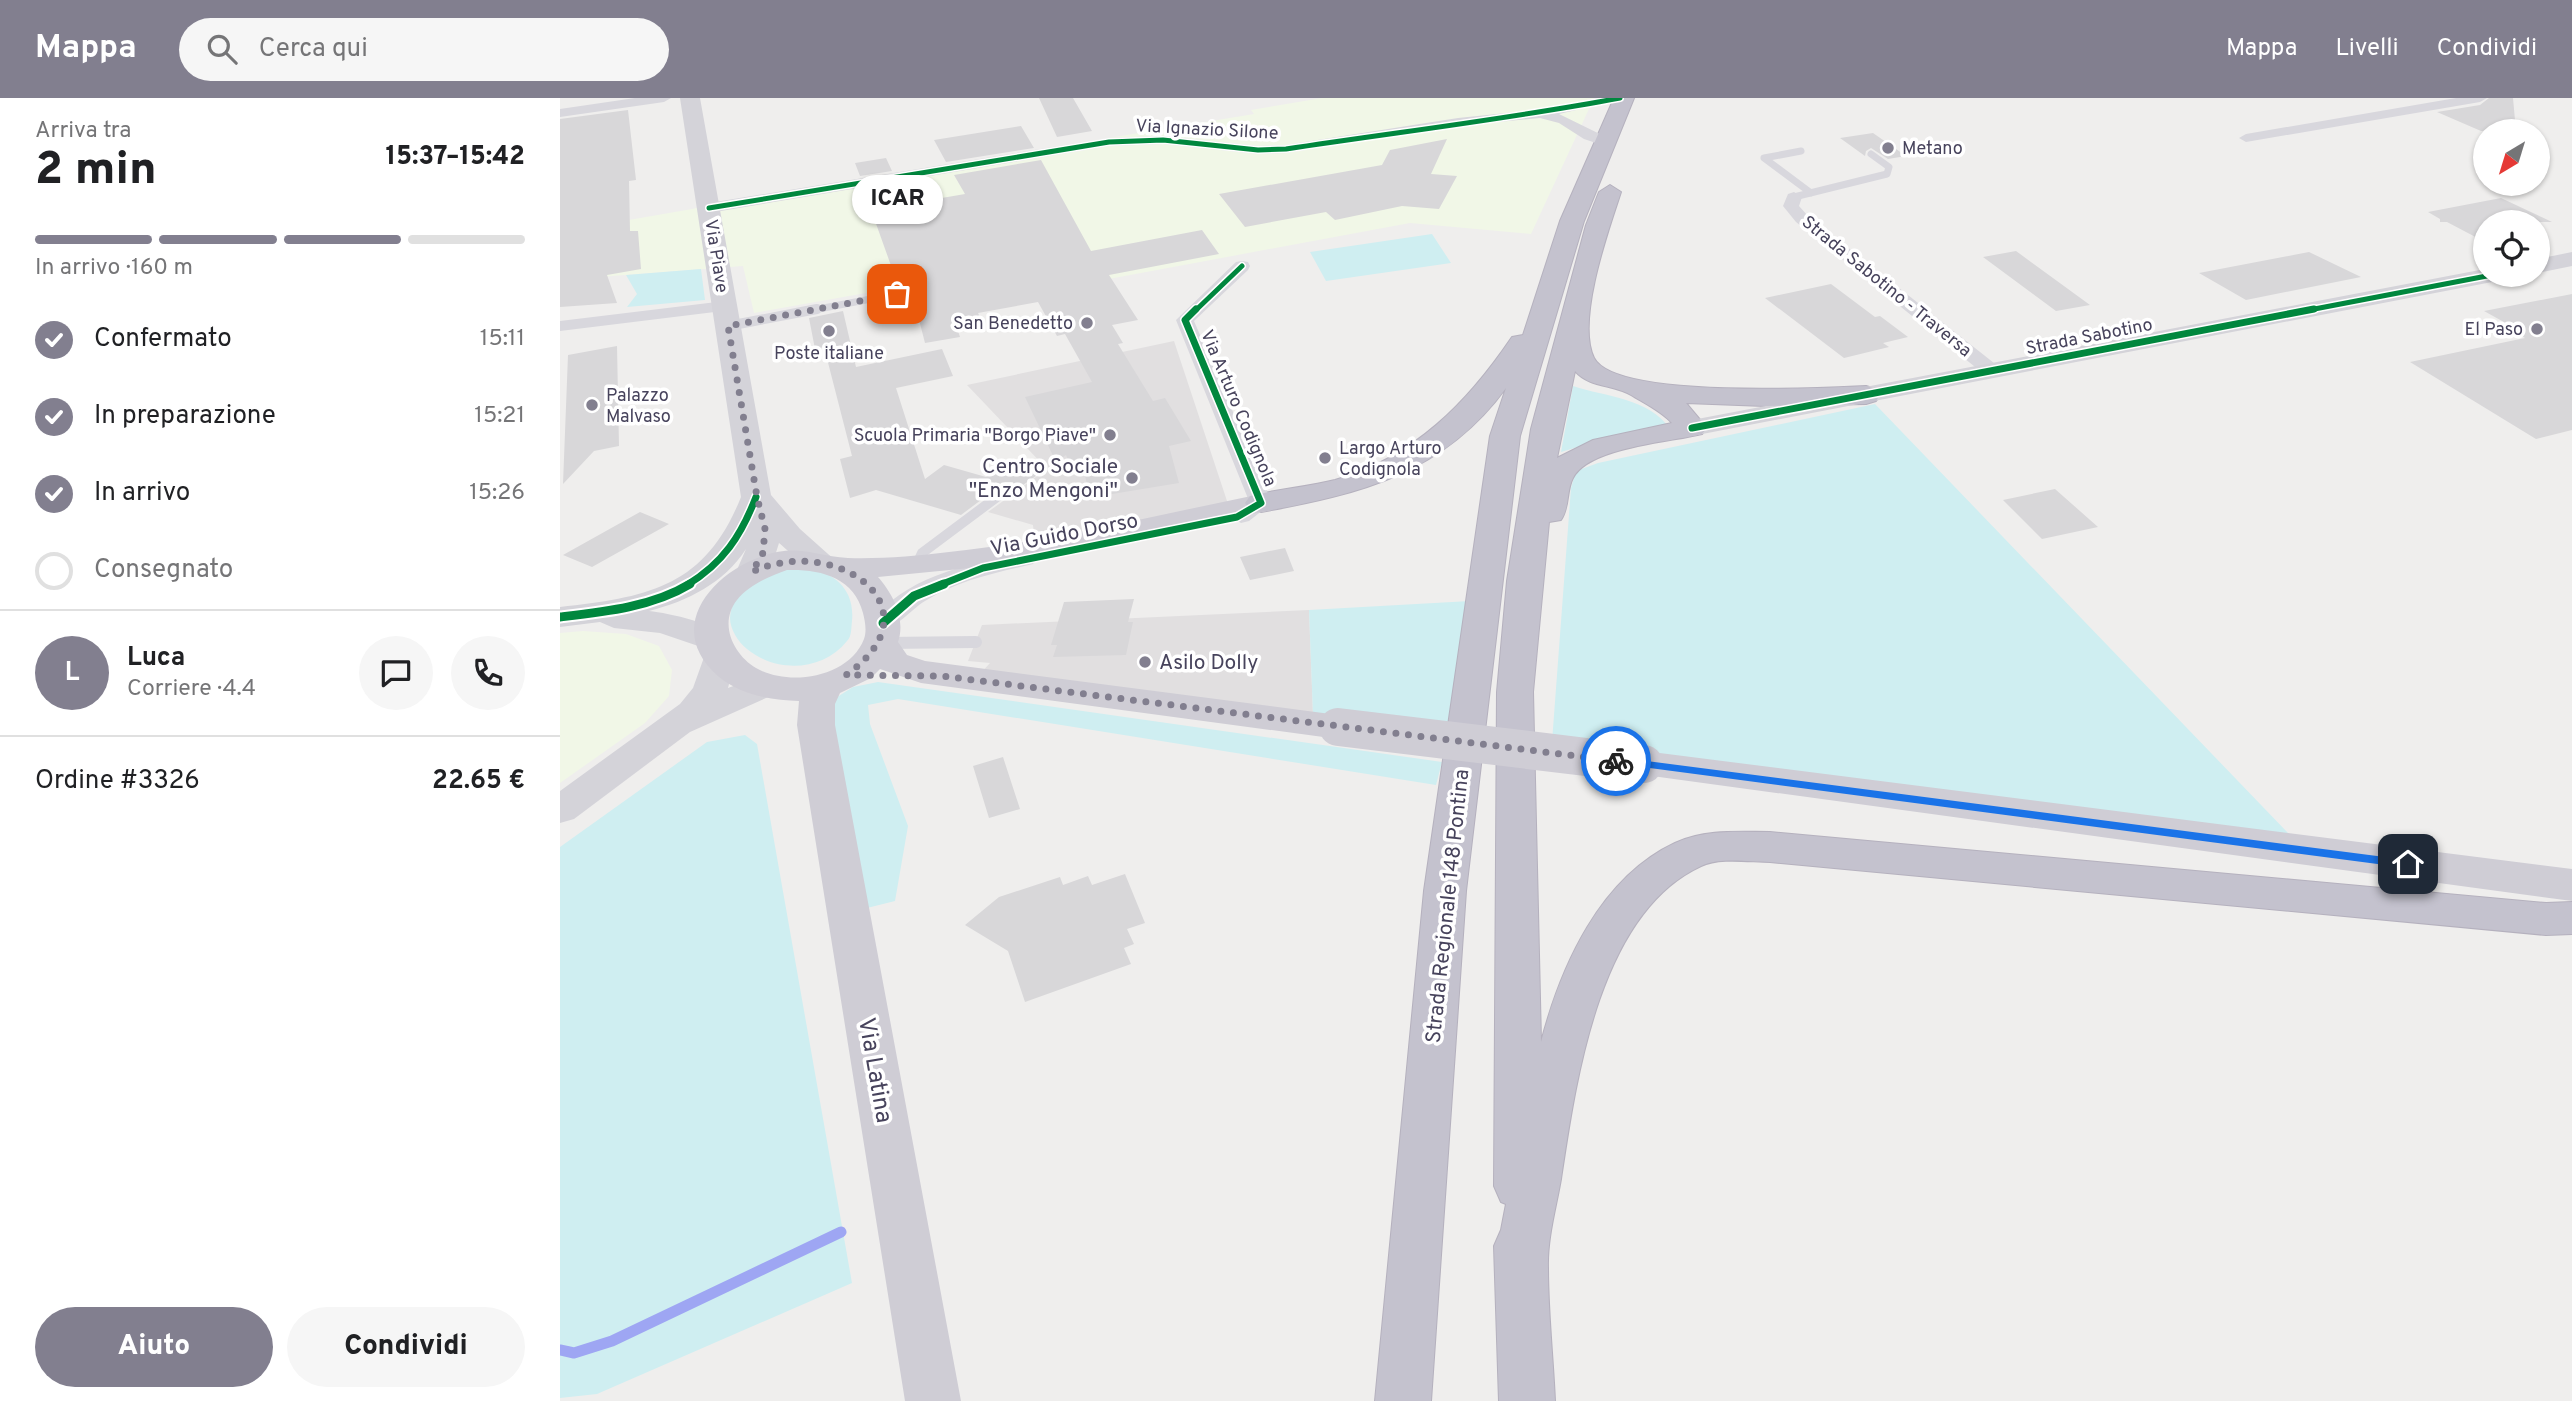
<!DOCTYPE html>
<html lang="it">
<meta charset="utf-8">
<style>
:root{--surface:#fff;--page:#f6f6f6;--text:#202124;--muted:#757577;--line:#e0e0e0;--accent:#827f8f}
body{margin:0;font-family:Overpass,sans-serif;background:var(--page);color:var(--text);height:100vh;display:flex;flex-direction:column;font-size:26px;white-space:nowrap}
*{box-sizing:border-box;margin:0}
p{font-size:23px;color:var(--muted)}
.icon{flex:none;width:38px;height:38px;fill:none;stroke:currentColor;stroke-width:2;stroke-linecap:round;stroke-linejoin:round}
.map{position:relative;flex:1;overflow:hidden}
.side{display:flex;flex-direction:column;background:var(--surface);width:560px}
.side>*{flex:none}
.needle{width:46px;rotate:218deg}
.buttons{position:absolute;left:1913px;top:21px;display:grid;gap:14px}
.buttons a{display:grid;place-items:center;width:77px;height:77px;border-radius:50%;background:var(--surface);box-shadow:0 2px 5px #0004;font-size:35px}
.pin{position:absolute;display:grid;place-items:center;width:60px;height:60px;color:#fff;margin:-30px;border-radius:14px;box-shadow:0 4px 10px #0006}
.courier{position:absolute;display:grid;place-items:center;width:70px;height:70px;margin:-35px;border:5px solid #1a73e8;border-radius:50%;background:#fff;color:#222;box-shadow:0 2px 9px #0007}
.bubble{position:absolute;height:49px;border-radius:24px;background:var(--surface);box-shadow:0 2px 5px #0004;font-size:23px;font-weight:800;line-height:49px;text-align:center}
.summary em{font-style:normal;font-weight:800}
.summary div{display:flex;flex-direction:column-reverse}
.summary{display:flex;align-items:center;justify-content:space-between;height:119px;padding:0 35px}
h1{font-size:46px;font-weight:800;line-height:52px}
.bar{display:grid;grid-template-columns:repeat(4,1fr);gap:10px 7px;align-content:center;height:84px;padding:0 35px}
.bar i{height:9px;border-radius:5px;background:var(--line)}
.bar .active{background:var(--accent)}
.bar p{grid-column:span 4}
.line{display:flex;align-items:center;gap:18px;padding:0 35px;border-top:2px solid var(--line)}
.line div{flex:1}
.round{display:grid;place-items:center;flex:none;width:74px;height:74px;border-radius:37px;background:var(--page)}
ol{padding:0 35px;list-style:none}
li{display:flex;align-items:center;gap:21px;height:77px}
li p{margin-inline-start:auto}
li .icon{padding:7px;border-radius:50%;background:var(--accent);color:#fff;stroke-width:4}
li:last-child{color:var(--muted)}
li i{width:38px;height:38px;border:4px solid var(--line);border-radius:50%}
.cta{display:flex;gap:14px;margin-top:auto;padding:14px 35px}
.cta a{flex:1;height:80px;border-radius:42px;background:var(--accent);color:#fff;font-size:28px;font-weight:800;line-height:80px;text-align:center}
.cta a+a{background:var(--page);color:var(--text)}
header{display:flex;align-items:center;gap:42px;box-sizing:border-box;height:98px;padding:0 35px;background:var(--accent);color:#fff}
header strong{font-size:33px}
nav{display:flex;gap:38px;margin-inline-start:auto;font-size:24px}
.search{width:490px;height:63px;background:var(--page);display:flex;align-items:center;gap:18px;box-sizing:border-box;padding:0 24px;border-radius:38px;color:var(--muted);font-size:26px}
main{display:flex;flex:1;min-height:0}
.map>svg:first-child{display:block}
.commercial{fill:#f1f7e7}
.education{fill:#e1dfe0}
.green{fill:#cfeef1}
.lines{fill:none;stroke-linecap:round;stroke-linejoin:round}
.stream{stroke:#9ea6f3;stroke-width:11}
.building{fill:#d8d7d9}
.highway-casing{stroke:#b5b1be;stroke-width:2}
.lane-far2{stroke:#d8d7dd;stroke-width:7}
.lane-far1{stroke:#d8d7dd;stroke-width:10}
.lane{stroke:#d8d7dd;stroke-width:12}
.street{fill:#d8d7dd;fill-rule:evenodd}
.secondary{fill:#d4d3d9;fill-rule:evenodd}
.primary{fill:#cfcdd5;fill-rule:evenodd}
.highway{fill:#c4c2ce;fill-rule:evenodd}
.primary-bridge{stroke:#cfcdd5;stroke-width:38}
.cycleway-far2-casing{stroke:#fff;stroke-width:8}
.cycleway-far1-casing{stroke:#fff;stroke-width:10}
.cycleway-casing{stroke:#fff;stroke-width:13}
.cycleway-far2{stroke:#00873e;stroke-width:5}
.cycleway-far1{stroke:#00873e;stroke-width:7}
.cycleway{stroke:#00873e;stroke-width:9}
.route{fill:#1a73e8}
.done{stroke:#827f8f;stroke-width:7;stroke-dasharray:0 12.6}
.poi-dot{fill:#827f8f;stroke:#fff;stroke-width:2.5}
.labels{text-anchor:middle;stroke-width:7;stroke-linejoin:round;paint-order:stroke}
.far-street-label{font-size:18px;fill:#47435c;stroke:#fff}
.far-poi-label{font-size:18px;fill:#47435c;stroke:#fff;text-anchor:start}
.poi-label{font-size:21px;fill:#47435c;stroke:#fff;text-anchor:end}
.street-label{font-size:21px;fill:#47435c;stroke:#fff}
.near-street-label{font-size:24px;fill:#47435c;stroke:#fff}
</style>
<header>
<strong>Mappa</strong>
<div class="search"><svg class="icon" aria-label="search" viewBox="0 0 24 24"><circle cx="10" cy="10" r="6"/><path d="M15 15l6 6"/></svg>Cerca qui</div>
<nav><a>Mappa</a><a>Livelli</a><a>Condividi</a></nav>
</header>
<main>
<section class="side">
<div class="summary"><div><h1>2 min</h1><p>Arriva tra</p></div><em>15:37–15:42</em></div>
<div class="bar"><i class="active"></i><i class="active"></i><i class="active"></i><i></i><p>In arrivo · 160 m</p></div>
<ol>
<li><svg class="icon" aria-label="check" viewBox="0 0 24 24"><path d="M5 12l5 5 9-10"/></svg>Confermato<p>15:11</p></li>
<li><svg class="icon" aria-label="check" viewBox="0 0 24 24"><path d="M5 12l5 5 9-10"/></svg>In preparazione<p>15:21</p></li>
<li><svg class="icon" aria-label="check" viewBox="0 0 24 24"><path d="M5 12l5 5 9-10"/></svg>In arrivo<p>15:26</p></li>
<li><i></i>Consegnato</li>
</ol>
<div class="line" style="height:126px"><b class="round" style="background:var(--accent);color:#fff">L</b><div><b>Luca</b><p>Corriere · 4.4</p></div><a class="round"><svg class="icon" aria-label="chat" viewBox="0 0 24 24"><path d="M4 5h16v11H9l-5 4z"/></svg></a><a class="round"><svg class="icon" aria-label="phone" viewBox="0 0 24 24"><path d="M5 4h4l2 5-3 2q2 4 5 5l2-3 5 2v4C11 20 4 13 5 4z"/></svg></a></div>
<div class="line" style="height:91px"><div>Ordine #3326</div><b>22.65 €</b></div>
<div class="cta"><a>Aiuto</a><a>Condividi</a></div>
</section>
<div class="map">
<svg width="2012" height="1303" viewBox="0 0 2012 1303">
<rect width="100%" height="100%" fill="#efeeed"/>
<!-- commercial -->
<path class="commercial" d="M762,0H1034L971,136L850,125L349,218L334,190L194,215L183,168L0,182V134L132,111L165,103L694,16L691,12Z
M23,533L66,536L99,548L112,572L109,598L85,625L0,685V535Z"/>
<!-- education -->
<path class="education" d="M614,243L668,406L475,444L473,427L428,414L487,371L407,287Z
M749,512L753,617L420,576L430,565L408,563L422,527Z"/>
<!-- green -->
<path class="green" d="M872,136L891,165L766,183L750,154Z
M141,171L145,202L67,209L77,196L66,177Z
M1013,288C1046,299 1089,300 1110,331L1031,345L1001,354Z
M1315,306L1729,736L992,644L1011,390L1016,373L1038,365Z
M247,468C275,476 295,491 292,523C291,530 292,538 287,543C262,574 216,575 187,551C178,544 170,531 170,520C173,483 215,472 247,468Z
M910,503L895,631L753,617L749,512Z
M318,584L882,664L876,687L338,601L308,607L310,626L348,728L335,803L307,810L268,627L274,601L293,589Z
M185,637L197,646L292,1185L37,1296L0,1300V749L147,644Z"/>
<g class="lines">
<!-- stream -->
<path class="stream" d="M0,1252L14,1255L52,1243L281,1134"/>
</g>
<!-- building -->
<path class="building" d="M479,0H513L532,33L497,39Z
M1929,0H1953L1956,33H1921L1877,14L1920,7Z
M68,12L76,82L69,83L70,133H78L81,171L47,177L57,205L0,209V21Z
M461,28L474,50L386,64L374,42Z
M1313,35L1346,58L1328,61L1311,50L1306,53L1305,58L1280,40Z
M887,41L871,76L897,78L879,111L842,108L775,122L766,114L685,129L659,96L822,67L830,52Z
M326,60L332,73L300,78L295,65Z
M481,62L531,153L642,132L659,156L549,177L578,222L552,227L563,245L558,246L593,303L605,300L631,343L609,348L619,385L546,397L545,393L529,395L523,369L512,371L506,357L496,364L465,299L532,284L505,236L497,238L478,204L418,215L420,219L411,221L412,227L397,230L400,239L365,245L355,206L345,208L343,194L339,190L304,92L338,86L347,106L405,96L394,77Z
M1941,100L1992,124H1925V144L1887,124H1880V121L1868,114Z
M1456,153L1530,207L1496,213L1423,159Z
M1749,154L1801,179L1686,202L1639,175Z
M1271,186L1315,219L1320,218L1348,239L1323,245L1329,249L1284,260L1205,200Z
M2012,196V332L1976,341L1850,264L1965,240L1957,235L1962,234L1924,213Z
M283,213L296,269L382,251L393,278L336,290L365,381L384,367L426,379L447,365L480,375L456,392L453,384H445L401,417L316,392L290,400L280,361L292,358L264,249L255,251L249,220Z
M57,248L59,348L34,353L3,386L8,257Z
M1495,391L1538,429L1482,441L1443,402Z
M80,414L109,426L32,469L3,457Z
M725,450L734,473L690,482L680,459Z
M574,501L568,524H573L566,557L493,559L497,547H491L504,504Z
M443,659L460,711L429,720L413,668Z
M565,776L585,825L567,831L574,846L564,850L571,866L465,904L448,853L405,827L439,799L500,779L503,787L528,778L532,787Z"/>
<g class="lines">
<!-- highway casing -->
<g class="highway-casing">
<path id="highway" d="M1054,0H1074L1024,123L960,338L906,793L871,1303H815L864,793L930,338L946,290C883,376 800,396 701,414L690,412L685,405L690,398C718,391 747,389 775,382C854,360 908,304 952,239L963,237L1000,123Z
M1050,87L1061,94C1048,133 1016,223 1034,260C1055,301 1261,290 1306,288L1316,291L1320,297L1316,303L1306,306L1205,308L1126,305L1147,330L1142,336C1111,344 1029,349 1013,380C1006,393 1010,409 1001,422L989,424L973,594L981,944C1001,868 1040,780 1115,745C1144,731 1179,734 1210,734L1986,805L2012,804V836L1986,837L1210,764C1190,764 1160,759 1141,768C1039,815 1016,981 1001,1081C996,1110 987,1141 988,1170C988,1214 993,1259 995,1303H939L934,1148L941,1132L946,1106L941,1104L934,1088L937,594L947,483L971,331L1026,127L1039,94ZM1015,273C1030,290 1052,286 1071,297C1084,305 1101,313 1112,325L1033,342L997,360Z"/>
</g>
<!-- lane-far2 -->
<path class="lane-far2" d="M1241,53L1204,60L1251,95
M1234,99L1327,76L1329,69L1311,56
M248,213L337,196"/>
<!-- lane-far1 -->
<path class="lane-far1" d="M168,228L257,211
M356,468L362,455L449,390"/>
<!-- lane -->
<path class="lane" d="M325,545L416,544"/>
<!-- street -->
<path class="street" d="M75,0H111L104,4L0,19V11Z
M1038,0H1067L999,16L1050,41L1052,44L1045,48L1024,41L999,25L980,20L898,28L726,55L698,56L603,46L549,48L149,115L141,110L149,105L549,40L603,38L698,48L726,47L898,20L977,12Z
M1896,0H1927L1920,4L1686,44L1679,40L1686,36Z
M1234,94L1242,99L1239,108L1248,118L1439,269L1441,273L1439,277H1425L1236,124L1223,108L1228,96Z
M682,163L688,164L690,168L688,172L634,223L712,405L689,423L681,425L670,418L689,403L616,222L676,164Z
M165,203L174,208L171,212L0,233V223Z
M465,454L473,456L476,461L473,466C435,475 398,482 365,503C348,513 335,535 315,530L311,525C343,478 413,465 465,454Z"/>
<!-- secondary -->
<path class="secondary" d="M120,0H140L211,397L240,431L277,464L272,471C249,477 236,459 219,445L213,464L203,481L192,484L181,481L176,474L186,451C164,485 128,503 89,513C109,515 159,526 170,542L165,549L171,550L176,558L168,590L203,577L215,580L221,588L215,596L130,634L14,721L0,725V693L120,606L133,590L147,551L100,535L54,530L40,524L0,529V509C89,499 145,489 181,399Z
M2012,154V168L1978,175V161Z
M1925,171V177H1944L1940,182L1932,184L1132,338L1122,336L1118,330L1122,324L1132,322Z"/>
<!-- primary -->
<path class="primary" d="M701,396L712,398L717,405L712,412L441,467L318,479C333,496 346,521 338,544L347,557L365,563L778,617L791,620L797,629L791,638L778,641L361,585L320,571L311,580L280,595L275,606V627L401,1303H345L237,627L239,603C211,602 181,597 159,579C105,533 148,478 200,459C238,445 253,458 288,460C321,461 356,458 389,454C494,443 597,417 701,396ZM227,472C260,471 294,479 303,515C305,523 307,533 304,541C289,580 228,589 196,570C174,557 158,526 177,502C189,487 210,478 227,472Z
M1084,653L2012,771V803L1070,675L1065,666L1070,657Z"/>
<!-- highway -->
<use href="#highway" class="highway"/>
<!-- primary-bridge -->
<path class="primary-bridge" d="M778,629L1084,666"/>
<!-- cycleway-far2 casing -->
<g class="cycleway-far2-casing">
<path id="cycleway-far2" d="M149,110L549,44L603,42L698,52L726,51C837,34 949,21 1060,0
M635,213L682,168
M1744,213L1932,177"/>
</g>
<!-- cycleway-far1 casing -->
<g class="cycleway-far1-casing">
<path id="cycleway-far1" d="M1132,330L1754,211
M127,487C163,465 181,438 196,399
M380,487L423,470L677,419L701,405L625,222L636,211"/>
</g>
<!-- cycleway casing -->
<g class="cycleway-casing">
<path id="cycleway" d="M0,519C44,514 92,509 130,486
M323,525L354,498L384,486"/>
</g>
<!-- cycleway-far2 -->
<use href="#cycleway-far2" class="cycleway-far2"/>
<!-- cycleway-far1 -->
<use href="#cycleway-far1" class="cycleway-far1"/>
<!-- cycleway -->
<use href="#cycleway" class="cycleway"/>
</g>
<!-- route -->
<path class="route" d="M1056,659L1848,762L1855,766L1848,770L1052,665V660Z"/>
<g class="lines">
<!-- done -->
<path class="done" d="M337,196L168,228L197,399L205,431L203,455L192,474C275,435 382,510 286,577L382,578L1056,663"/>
</g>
<!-- markers -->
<g class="poi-dot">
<circle cx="1328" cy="50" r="7"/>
<circle cx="527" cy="225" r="7"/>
<circle cx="1977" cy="231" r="7"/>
<circle cx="269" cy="233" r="7"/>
<circle cx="32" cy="307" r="7"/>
<circle cx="550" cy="337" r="7"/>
<circle cx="765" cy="360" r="7"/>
<circle cx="572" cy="380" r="7"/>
<circle cx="585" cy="564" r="7"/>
</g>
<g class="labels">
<!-- far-street labels -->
<g class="far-street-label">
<text transform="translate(647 31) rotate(3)" y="6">Via Ignazio Silone</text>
<text transform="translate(157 158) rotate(81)" y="6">Via Piave</text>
<text transform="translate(1327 188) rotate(39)" y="6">Strada Sabotino - Traversa</text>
<text transform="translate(1529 238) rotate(-11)" y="6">Strada Sabotino</text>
<text transform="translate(679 310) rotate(67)" y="6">Via Arturo Codignola</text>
</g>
<!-- far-poi labels -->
<g class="far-poi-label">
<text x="1342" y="56">Metano</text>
<text x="513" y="231" text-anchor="end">San Benedetto</text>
<text x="1963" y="237" text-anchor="end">El Paso</text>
<text x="269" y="261" text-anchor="middle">Poste italiane</text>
<text x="46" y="303">Palazzo<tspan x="46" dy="21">Malvaso</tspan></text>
<text x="536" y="343" text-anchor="end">Scuola Primaria "Borgo Piave"</text>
<text x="779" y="356">Largo Arturo<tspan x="779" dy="21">Codignola</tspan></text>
</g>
<!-- poi labels -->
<g class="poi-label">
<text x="558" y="375">Centro Sociale<tspan x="558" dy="24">"Enzo Mengoni"</tspan></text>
<text x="599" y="571" text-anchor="start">Asilo Dolly</text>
</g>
<!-- street labels -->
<g class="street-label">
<text transform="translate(504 436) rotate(-11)" y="7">Via Guido Dorso</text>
<text transform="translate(887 808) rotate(-84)" y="7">Strada Regionale 148 Pontina</text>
</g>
<!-- near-street labels -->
<g class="near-street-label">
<text transform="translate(316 972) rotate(80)" y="8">Via Latina</text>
</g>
</g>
</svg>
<div class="buttons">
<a><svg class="needle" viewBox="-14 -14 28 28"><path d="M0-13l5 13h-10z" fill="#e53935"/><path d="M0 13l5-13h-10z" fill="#757577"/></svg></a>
<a><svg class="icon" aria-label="locate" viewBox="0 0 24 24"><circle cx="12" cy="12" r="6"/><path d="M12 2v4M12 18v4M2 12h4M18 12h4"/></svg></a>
</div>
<div class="pin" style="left:337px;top:196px;background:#ea580c"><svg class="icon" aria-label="bag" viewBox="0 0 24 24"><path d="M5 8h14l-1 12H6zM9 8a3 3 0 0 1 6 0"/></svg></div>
<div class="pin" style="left:1848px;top:766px;background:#1f2937"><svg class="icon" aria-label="home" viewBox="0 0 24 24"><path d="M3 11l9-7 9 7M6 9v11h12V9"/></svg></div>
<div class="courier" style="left:1056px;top:663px"><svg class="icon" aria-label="bike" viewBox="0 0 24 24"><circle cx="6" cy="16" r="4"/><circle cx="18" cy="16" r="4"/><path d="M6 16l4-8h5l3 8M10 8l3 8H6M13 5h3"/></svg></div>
<div class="bubble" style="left:292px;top:77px;width:91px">ICAR</div>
</div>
</main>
